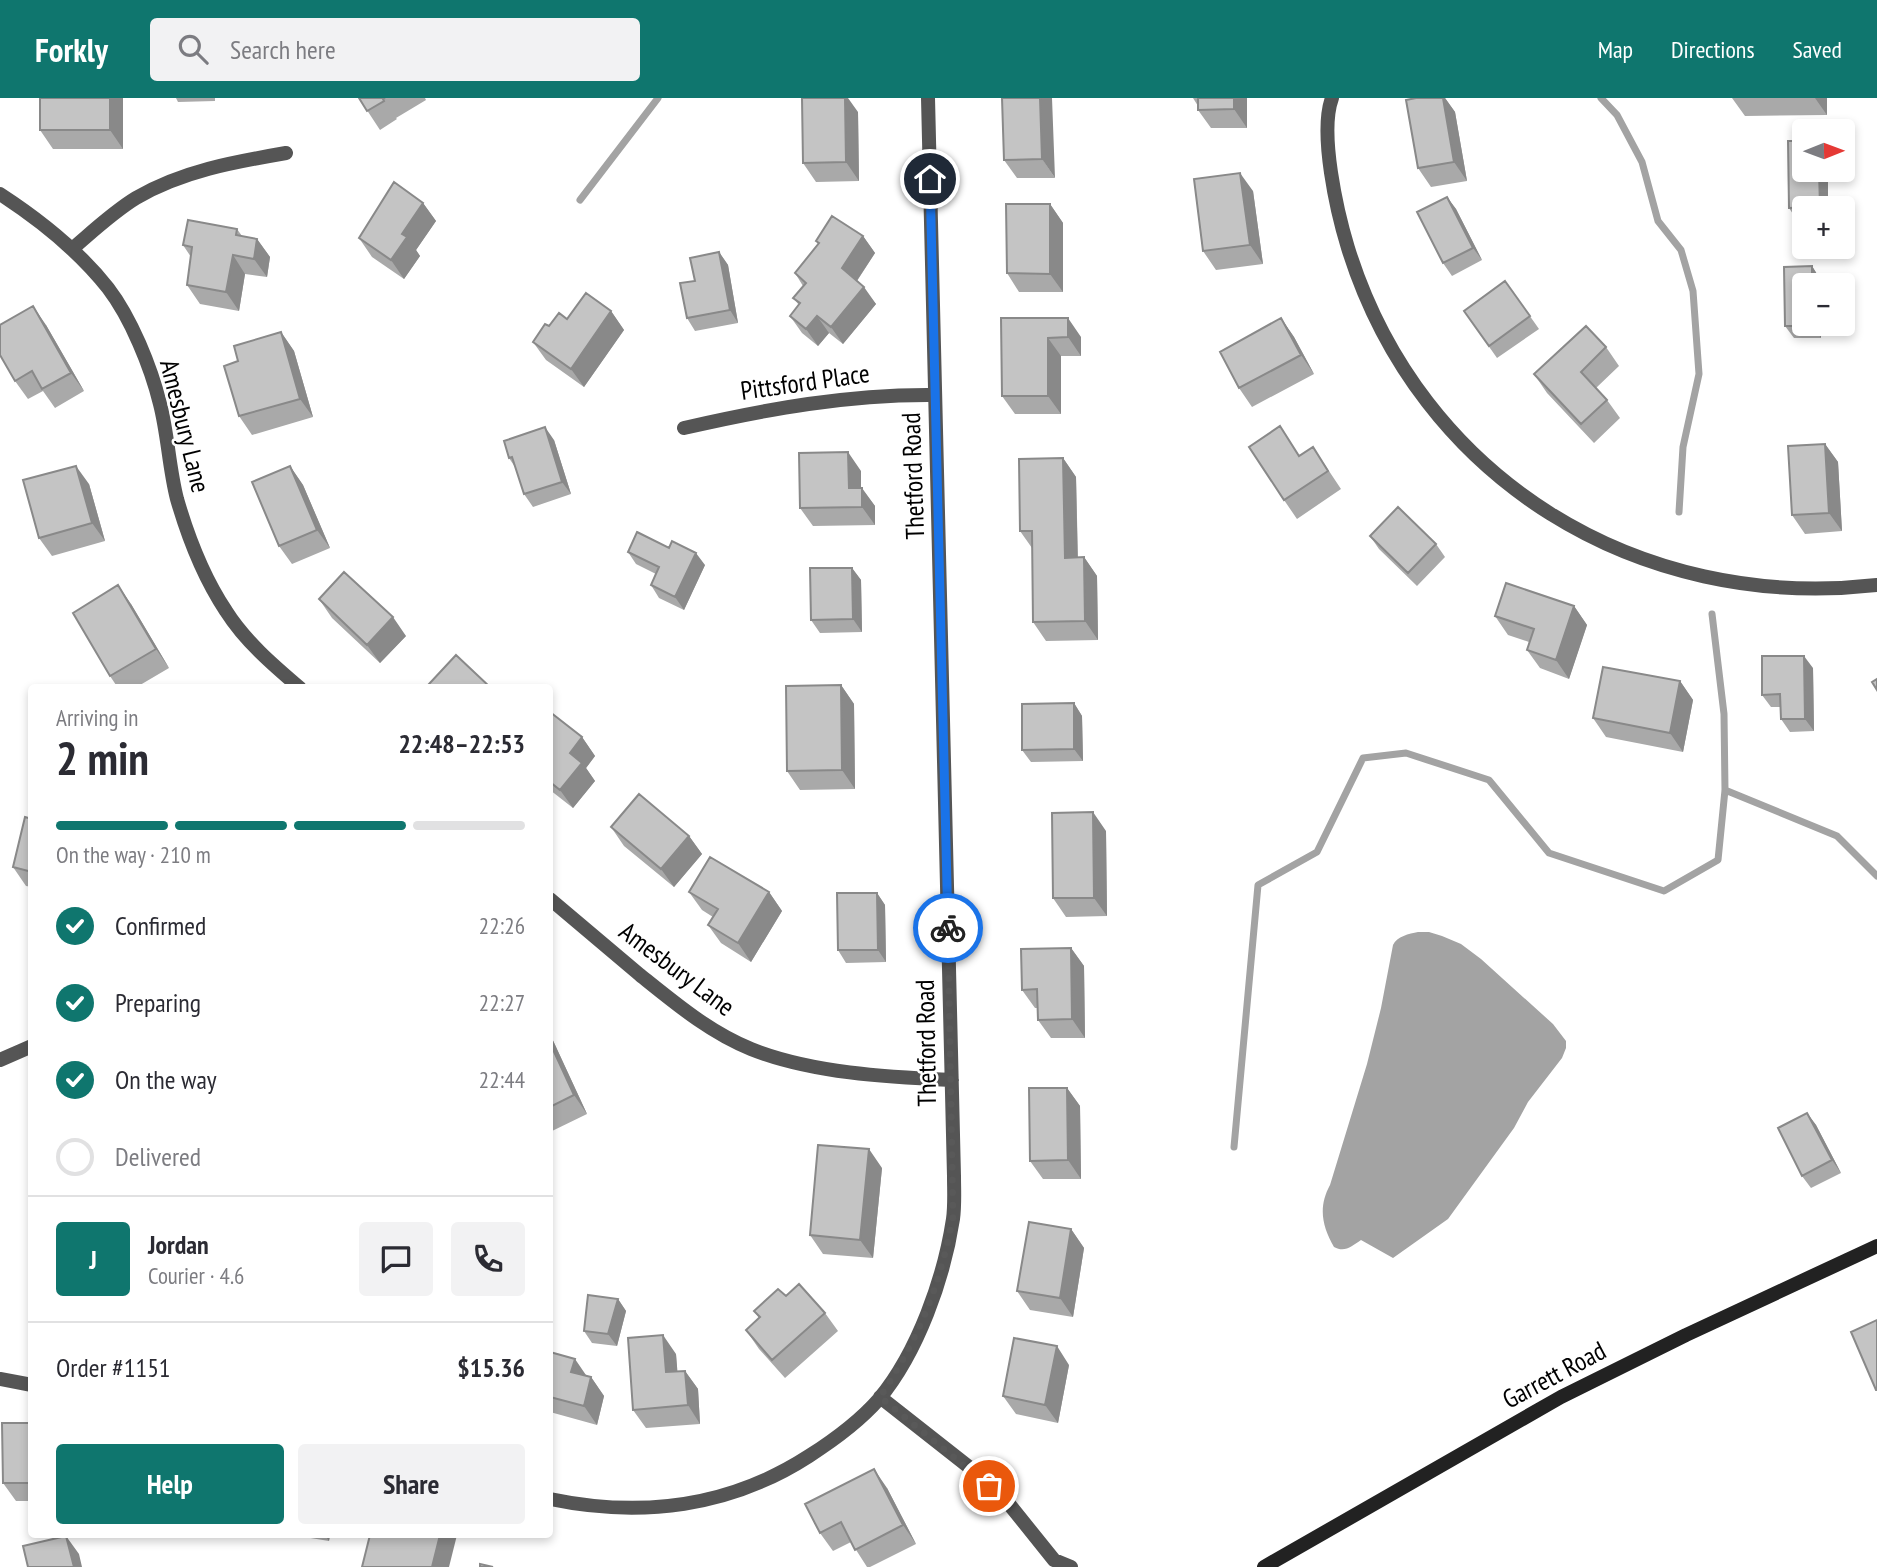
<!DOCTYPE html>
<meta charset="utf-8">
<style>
:root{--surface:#fff;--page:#f2f2f3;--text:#2b2b33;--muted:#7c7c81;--line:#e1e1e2;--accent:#0f766e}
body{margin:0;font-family:"PT Sans Narrow",sans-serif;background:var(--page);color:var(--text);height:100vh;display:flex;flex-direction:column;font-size:26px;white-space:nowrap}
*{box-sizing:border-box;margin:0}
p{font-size:23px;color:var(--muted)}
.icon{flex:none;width:38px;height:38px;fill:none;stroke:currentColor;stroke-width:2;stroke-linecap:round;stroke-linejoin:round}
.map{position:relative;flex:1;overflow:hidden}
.details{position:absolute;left:28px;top:586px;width:525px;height:854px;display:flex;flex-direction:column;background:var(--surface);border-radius:7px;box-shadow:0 4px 10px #0003}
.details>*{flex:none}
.needle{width:46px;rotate:89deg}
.buttons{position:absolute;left:1792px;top:21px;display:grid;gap:14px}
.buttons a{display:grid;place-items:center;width:63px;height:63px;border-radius:7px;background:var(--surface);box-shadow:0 4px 10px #0003;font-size:35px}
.pin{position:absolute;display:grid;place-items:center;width:60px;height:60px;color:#fff;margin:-30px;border:4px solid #fff;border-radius:50%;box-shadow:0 2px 7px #0007}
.courier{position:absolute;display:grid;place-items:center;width:70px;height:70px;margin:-35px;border:5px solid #1a73e8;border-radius:50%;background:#fff;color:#222;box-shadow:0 2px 9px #0007}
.head em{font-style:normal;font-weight:700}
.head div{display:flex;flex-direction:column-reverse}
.head{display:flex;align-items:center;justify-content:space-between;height:119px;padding:0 28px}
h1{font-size:46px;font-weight:700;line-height:52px}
.bar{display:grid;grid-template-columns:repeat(4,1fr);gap:10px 7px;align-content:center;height:84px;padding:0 28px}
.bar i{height:9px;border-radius:5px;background:var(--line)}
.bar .on{background:var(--accent)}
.bar p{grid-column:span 4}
.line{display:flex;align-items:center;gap:18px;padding:0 28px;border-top:2px solid var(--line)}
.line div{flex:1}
.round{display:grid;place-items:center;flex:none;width:74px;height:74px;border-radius:7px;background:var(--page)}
ol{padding:0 28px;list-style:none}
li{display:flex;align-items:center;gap:21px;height:77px}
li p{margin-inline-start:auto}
li .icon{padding:7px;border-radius:50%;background:var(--accent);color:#fff;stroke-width:4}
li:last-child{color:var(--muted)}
li i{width:38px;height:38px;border:4px solid var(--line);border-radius:50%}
.button{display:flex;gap:14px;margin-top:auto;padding:14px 28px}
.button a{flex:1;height:80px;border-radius:7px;background:var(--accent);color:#fff;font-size:28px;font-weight:700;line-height:80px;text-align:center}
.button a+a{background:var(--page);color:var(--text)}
header{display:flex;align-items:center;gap:42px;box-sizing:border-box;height:98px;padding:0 35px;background:var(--accent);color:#fff}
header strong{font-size:33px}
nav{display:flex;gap:38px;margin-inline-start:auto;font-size:24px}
.search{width:490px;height:63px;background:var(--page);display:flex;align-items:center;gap:18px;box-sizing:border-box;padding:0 24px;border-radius:7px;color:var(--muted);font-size:26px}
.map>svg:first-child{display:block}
.water{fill:#a3a3a3}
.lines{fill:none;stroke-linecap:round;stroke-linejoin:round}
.stream{stroke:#a3a3a3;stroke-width:7}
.street{stroke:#555;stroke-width:14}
.secondary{stroke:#222;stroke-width:14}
.wall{fill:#a9a9a9}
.shaded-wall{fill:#898989}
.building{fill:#c4c4c4;stroke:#898989;stroke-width:2}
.done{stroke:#595959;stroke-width:7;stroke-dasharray:0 12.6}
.route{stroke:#1a73e8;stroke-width:9}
.labels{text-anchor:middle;stroke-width:5;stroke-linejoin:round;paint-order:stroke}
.street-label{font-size:26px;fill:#000;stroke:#fff}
</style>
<header>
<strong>Forkly</strong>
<div class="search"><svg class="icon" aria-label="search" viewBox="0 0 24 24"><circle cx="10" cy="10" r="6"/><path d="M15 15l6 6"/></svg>Search here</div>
<nav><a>Map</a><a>Directions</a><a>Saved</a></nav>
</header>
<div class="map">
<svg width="1877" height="1469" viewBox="0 0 1877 1469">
<rect width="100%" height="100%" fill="#fff"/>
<!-- water -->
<path class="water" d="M1418,834H1429L1442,838L1461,846L1481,861L1553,926L1566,943V950L1562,960L1528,1004L1514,1030L1448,1121L1393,1160L1361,1142C1352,1148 1345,1155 1334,1149C1322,1128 1318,1109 1330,1087L1367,966L1381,910L1393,847C1397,838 1409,836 1418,834Z"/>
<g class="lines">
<!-- stream -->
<path class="stream" d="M1601,0L1617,17L1642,64L1658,123L1681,152L1693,193L1699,276L1683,349L1679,414
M580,102L658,0
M1725,692L1837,738L1877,778
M1234,1049L1258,787L1317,754L1363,660L1406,655L1489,682L1549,755L1664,793L1718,762L1725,692L1724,616L1712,516"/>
<!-- street -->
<path class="street" d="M1332,0C1319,35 1337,114 1348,150C1420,382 1639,514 1877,487
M0,96C40,122 78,152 108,190C131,220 151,269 160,306C168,337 169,370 177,401C188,439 204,480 226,513C245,543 273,567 300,590
M72,151C92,134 113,114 136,100C182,73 234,64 286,55
M684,330C767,311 849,296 935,297
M550,801C580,826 610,852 640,877C675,905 709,934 751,951C811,975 887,979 952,982
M0,962L32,948
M0,1281L32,1287
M880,1299L969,1369L1009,1406L1054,1462L1071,1469
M550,1401C641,1420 730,1409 809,1358C834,1342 859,1324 879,1301C918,1254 944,1180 953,1121C955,1107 954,1092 954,1078L928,0"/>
<!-- secondary -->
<path class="secondary" d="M1264,1469L1561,1299L1686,1237L1877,1148"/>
</g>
<!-- wall -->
<path class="wall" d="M40,0H123V51H53L40,32Z
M176,0H215V3L178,4Z
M359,0H425L426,2L396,20L397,21L380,32Z
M1002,0L1055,80H1017L1004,62Z
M1193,0H1247V30H1211L1198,12V8Z
M1416,0H1445L1455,14L1467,83L1431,89L1418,70Z
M1732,0H1827V17L1745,18Z
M858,14L859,83L816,84L803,65Z
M1804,72H1828V110H1804V122H1797L1789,110Z
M1253,93L1263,166L1216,172L1203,153Z
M1447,99L1456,111L1482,162L1452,178L1443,165Z
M423,105L436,123L416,152L420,158L404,181L372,159L359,140Z
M1050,106L1063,125V194H1019L1007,175Z
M237,131L242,138L257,141L270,159L267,179L245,176L239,213L200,206L187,187L191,159L183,147Z
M863,138L875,155L857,183L876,206L843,246L829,235L818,248L802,235L790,218L799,207L793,200L803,188L795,175L818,146L816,143Z
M719,154L728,167L738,225L695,233L687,220L695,183Z
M1812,168L1820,181V187H1804V226H1821V240H1794L1785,228Z
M1505,183L1539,231L1497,260L1464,213Z
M611,213L624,232L584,289L546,262L533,244L549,228L567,221Z
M1001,220L1081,239V258H1061V316H1015L1002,298Z
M1281,220L1294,239L1314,276L1252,309L1239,290Z
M46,227L84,293L55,310L43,293L28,301L15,283Z
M281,234L294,253L313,319L252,337L239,318L238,263Z
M1606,249L1619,268L1596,290L1607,302L1620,320L1594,345L1547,295L1534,276Z
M554,342L571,396L533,409L524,396L515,369L509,360Z
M1825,346L1838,364L1842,433L1805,436L1792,417Z
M1313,349L1341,391L1297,421L1284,402L1300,357Z
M1063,360L1076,379L1078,460L1084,459L1097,478L1098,542L1046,543L1033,524L1032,450L1020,433Z
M290,368L303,387L330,450L292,466L279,448Z
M861,373V390L875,408V427L813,428L800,410Z
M89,386L105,443L52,458L39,440Z
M1370,438L1436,446L1445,459L1417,488L1379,451Z
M628,454L705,467L684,512L659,500L651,487L656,476L636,466Z
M852,470L861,482L862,534L820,535L811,522Z
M319,501L406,538L380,565L332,520Z
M131,506L169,570L135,590H118L110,578Z
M1574,508L1587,527L1569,581L1540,570L1527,552L1529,544L1508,537L1495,518Z
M1813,570L1814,633L1790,634L1781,621V609H1771L1762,597Z
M1680,583L1693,602L1683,654L1606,639L1593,620Z
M841,587L854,606L855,691L800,692L787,673Z
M1074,605L1082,618L1083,663L1031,664L1022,652Z
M550,614L582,639L595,658L586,670L595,683L573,710L550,692Z
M32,721V789L26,788L13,769Z
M611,729L689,738L702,756L674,789L624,748Z
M1106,733L1107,818L1066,819L1053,800Z
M689,794H769L782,813L751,864L721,845L708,827L713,819L702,812Z
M877,795L885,807L886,864L846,865L838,852Z
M1071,850L1084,868L1085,940H1051L1038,922L1037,910H1035L1022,892Z
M550,936L587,1016L550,1034Z
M1067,990L1080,1008L1081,1081H1043L1030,1063Z
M1807,1015L1816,1027L1841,1075L1811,1090L1802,1078Z
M882,1070L873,1160L823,1156L810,1137Z
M1071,1131L1084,1150L1073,1219L1030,1212L1017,1193Z
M618,1201L626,1213L617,1248L592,1245L584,1233Z
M754,1213L825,1215L838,1233L785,1280L759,1251L746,1232L759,1220Z
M550,1254L586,1278L591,1279L604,1298L597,1327L550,1314Z
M676,1256L677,1273H685L698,1291L700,1326L646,1330L633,1312Z
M1069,1267L1058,1325L1016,1316L1003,1298Z
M32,1325V1403H16L3,1385Z
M887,1390L916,1446L870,1469H867L851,1444L833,1453L820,1435Z
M292,1437H330L329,1443Z"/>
<!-- shaded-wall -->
<path class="shaded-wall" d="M110,0H123V51L110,32Z
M845,0H848L858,14L859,83L846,64Z
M1040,0H1052L1055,80L1042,61Z
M1234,0H1247V30L1234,11Z
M1443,0H1445L1455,14L1467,83L1454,64Z
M1815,0H1827V17Z
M1819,72H1828V110H1821L1820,109Z
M1240,75L1253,93L1263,166L1250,147Z
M1447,99L1456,111L1482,162L1473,150Z
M423,105L436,123L416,152L420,158L404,181L391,162L402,136Z
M1050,106L1063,125V194L1050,176Z
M863,138L875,155L854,187L842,170Z
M257,141L270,159L267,179L254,161Z
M719,154L728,167L738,225L730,212Z
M233,157L245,176L239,213L226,194Z
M1812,168L1820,181V187H1812Z
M864,189L876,206L843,246L831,229Z
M33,208L46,227L84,293L71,275Z
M611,213L624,232L584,289L571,271Z
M817,218L829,235L818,248L806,231Z
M1068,220L1081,239V258L1068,239Z
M1281,220L1294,239L1314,276L1301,257Z
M1813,226H1821V240L1813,228Z
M281,234L294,253L313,319L300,301Z
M1048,240L1061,258V316L1048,298Z
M545,329L554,342L571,396L562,384Z
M1825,346L1838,364L1842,433L1829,415Z
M848,354L861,373V409L849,390Z
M1063,360L1076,379L1078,478L1065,460Z
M76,368L89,386L105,443L92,425Z
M290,368L303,387L330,450L317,432Z
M862,390L875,408V427L862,409Z
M696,455L705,467L684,512L675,499Z
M1084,459L1097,478L1098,542L1085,523Z
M852,470L861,482L862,534L853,521Z
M118,487L131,506L169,570L156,551Z
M1574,508L1587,527L1569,581L1556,562Z
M393,519L406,538L380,565L367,547Z
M1804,558L1813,570L1814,633L1805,621Z
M1680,583L1693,602L1683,654L1670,635Z
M841,587L854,606L855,691L842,672Z
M1074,605L1082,618L1083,663L1074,651Z
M582,639L595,658L586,670L595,683L573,710L560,692L570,655Z
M1093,714L1106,733L1107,818L1094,800Z
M689,738L702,756L674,789L661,771Z
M769,794L782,813L751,864L738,845Z
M877,795L885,807L886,864L878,852Z
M1071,850L1084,868L1085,940L1072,921Z
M550,936L587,1016L574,997L550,945Z
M1067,990L1080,1008L1081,1081L1068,1062Z
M1807,1015L1816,1027L1841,1075L1832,1062Z
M869,1051L882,1070L873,1160L860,1142Z
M1071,1131L1084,1150L1073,1219L1060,1200Z
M618,1201L626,1213L617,1248L608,1236Z
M663,1237L676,1256L679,1292L666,1274Z
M1057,1248L1069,1267L1058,1325L1045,1307Z
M575,1261L588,1280L571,1274Z
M685,1273L698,1291L700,1326L688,1307Z
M591,1279L604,1298L597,1327L584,1308Z
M874,1371L887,1390L916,1446L903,1427Z
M325,1437H330L329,1443Z
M440,1437H457L449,1469H432Z
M66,1438L79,1456L82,1469H74Z"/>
<!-- building -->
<path class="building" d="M40,0H110V32H40Z
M359,0H385L383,1L384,3L367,13Z
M802,0H845L846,64L803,65Z
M1002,0H1040L1042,61L1004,62Z
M1198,0H1234V11L1198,12Z
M1416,0H1443L1454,64L1418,70L1406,2Z
M1788,43H1804V72H1819L1820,109L1789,110Z
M1240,75L1250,147L1203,153L1194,81Z
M394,84L423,105L402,136L407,139L391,162L359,140Z
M1447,99L1473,150L1443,165L1417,114Z
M1006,106H1050V176L1007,175Z
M832,118L863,138L842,170L864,189L831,229L817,218L806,231L790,218L800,205L793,200L806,185L795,175L819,145L816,143Z
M188,122L237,131L236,137L257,141L254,161L233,157L226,194L187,187L192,149L183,147Z
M719,154L730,212L687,220L680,185L695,183L690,160Z
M1812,168V187H1804V226H1813V228H1785L1784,169Z
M1505,183L1530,218L1489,248L1464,213Z
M586,195L611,213L571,271L533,244L545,226L549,228L559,215L567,221Z
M33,208L71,275L42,291L32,273L15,283L0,257V227Z
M1001,220H1068V239L1048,240V298H1002Z
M1281,220L1301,257L1239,290L1220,254Z
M1586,228L1606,249L1581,274L1607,302L1581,326L1534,276Z
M281,234L300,301L239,318L224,268L238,263L234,248Z
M1280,328L1299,358L1313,349L1328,373L1284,402L1249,349Z
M545,329L562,384L524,396L512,359L509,360L504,343Z
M1825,346L1829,415L1792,417L1788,348Z
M848,354L849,390H862V409L800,410L799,355Z
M1063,360L1065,460L1084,459L1085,523L1033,524L1032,433H1020L1019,361Z
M76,368L92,425L39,440L23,382Z
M290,368L317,432L279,448L252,384Z
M1398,409L1436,446L1408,475L1370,438Z
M637,434L669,450L672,443L696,455L675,499L651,487L659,469L628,454Z
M810,470H852L853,521L811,522Z
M344,474L393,519L367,547L319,501Z
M1506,485L1574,508L1556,562L1527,552L1534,531L1495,518Z
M118,487L156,551L110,578L73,515Z
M456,557L491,590H433L429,586Z
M1762,558H1804L1805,621H1781L1780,596L1762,597Z
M1603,569L1680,583L1670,635L1593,620Z
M1877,581V592L1872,584Z
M841,587L842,672L787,673L786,588Z
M1074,605V651L1022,652V606Z
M550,614L582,639L570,655L582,665L560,692L550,684Z
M639,696L689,738L661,771L611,729Z
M1093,714L1094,800H1053L1052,715Z
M25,719L32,721V774L13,769Z
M710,759L769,794L738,845L708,827L718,811L689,794Z
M837,795H877L878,852H838Z
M1071,850L1072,921L1038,922L1037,891L1022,892L1021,851Z
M550,945L574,997L550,1009Z
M1029,990H1067L1068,1062L1030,1063Z
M1807,1015L1832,1062L1802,1078L1778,1030Z
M818,1047L869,1051L860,1142L810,1137Z
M1029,1124L1071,1131L1060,1200L1017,1193Z
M799,1186L825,1215L772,1262L746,1232L760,1219L754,1213L778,1191L786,1198Z
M588,1197L618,1201L608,1236L584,1233Z
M1877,1222V1292H1876L1851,1234Z
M663,1237L666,1274L685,1273L688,1307L633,1312L628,1240Z
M1014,1240L1057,1248L1045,1307L1003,1298Z
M550,1254L575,1261L571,1274L591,1279L584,1308L550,1299Z
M2,1325H32V1385H3Z
M874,1371L903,1427L855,1452L841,1424L820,1435L805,1406Z
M370,1437H440L432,1469H362Z
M66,1438L74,1469H28L23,1448Z
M480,1466L493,1469H480Z"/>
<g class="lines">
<!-- done -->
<path class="done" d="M948,830L953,1119C939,1191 920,1237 880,1299L989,1388"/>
<!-- route -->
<path class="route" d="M930,81L948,830"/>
</g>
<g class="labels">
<!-- street labels -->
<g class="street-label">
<text transform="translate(805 284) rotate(-8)" y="9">Pittsford Place</text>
<text transform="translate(185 328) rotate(76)" y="9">Amesbury Lane</text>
<text transform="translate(913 378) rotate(-92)" y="9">Thetford Road</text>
<text transform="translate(677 871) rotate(37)" y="9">Amesbury Lane</text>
<text transform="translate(926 945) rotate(-91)" y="9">Thetford Road</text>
<text transform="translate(1554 1277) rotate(-28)" y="9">Garrett Road</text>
</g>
</g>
</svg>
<div class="buttons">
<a><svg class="needle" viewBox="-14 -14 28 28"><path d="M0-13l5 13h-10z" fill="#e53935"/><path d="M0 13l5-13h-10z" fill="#7c7c81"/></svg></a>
<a>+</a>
<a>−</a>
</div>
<div class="pin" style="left:989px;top:1388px;background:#ea580c"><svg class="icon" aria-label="bag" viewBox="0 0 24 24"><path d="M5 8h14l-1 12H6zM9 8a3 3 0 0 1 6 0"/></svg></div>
<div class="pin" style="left:930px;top:81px;background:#1f2937"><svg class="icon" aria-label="home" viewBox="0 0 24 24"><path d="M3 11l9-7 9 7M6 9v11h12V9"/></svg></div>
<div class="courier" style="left:948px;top:830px"><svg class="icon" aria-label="bike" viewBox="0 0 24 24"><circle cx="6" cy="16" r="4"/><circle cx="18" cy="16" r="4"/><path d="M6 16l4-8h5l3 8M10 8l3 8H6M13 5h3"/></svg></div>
<section class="details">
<div class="head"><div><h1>2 min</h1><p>Arriving in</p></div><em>22:48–22:53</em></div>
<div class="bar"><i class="on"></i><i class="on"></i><i class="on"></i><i></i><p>On the way · 210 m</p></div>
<ol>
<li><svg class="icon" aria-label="check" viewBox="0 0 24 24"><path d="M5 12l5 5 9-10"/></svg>Confirmed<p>22:26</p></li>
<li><svg class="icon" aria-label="check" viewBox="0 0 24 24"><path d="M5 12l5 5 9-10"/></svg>Preparing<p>22:27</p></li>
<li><svg class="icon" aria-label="check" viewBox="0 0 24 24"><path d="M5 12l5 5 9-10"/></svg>On the way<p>22:44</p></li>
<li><i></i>Delivered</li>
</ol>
<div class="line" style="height:126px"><b class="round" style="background:var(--accent);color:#fff">J</b><div><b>Jordan</b><p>Courier · 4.6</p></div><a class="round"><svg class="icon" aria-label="chat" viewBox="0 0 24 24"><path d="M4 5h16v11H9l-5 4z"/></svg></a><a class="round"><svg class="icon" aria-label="phone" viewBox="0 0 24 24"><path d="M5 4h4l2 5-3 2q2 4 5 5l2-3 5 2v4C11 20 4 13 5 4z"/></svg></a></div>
<div class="line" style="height:91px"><div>Order #1151</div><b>$15.36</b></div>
<div class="button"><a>Help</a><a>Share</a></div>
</section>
</div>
